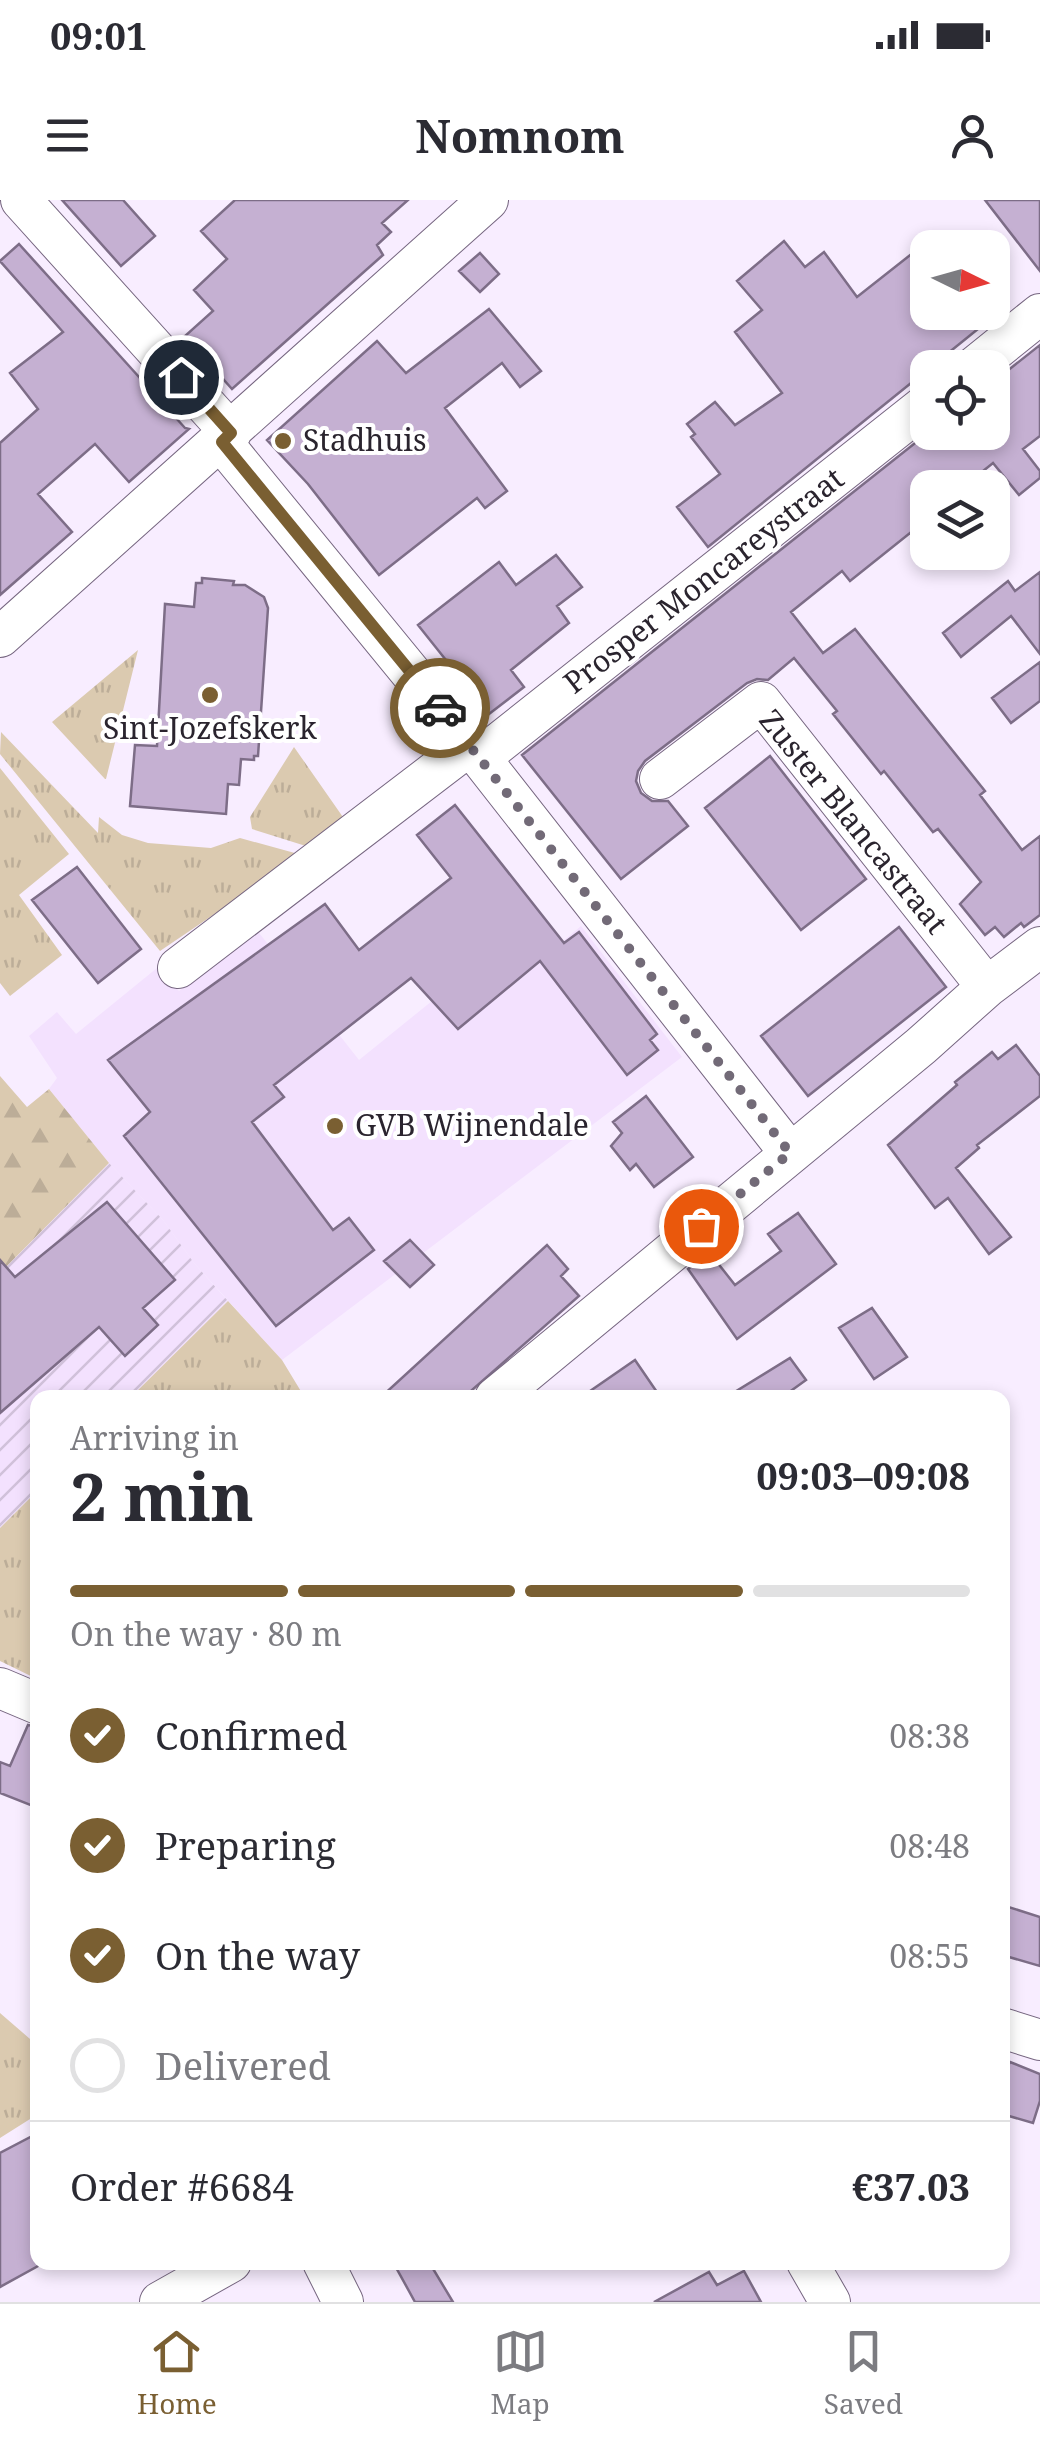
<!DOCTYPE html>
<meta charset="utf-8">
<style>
:root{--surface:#fff;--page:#f7f7f7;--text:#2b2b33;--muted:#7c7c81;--line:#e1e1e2;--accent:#7a5f32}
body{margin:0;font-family:"Noto Serif",serif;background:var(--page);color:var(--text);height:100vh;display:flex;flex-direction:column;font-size:38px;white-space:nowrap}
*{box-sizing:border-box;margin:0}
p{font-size:32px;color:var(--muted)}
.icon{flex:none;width:55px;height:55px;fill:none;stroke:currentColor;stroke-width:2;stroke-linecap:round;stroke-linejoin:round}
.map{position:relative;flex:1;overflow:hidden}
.sheet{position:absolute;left:30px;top:1190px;width:980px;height:880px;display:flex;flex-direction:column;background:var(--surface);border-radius:20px;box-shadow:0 5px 15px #0003}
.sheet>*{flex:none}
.needle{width:65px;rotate:95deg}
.buttons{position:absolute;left:910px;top:30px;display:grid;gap:20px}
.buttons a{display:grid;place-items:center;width:100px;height:100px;border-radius:20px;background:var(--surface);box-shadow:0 5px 15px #0003;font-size:50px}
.pin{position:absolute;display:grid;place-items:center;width:85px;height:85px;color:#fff;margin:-42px;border:5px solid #fff;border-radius:50%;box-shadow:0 2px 10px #0007}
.courier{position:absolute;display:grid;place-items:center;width:100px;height:100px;margin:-50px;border:8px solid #7a5f32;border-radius:50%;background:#fff;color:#222;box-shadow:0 2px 12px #0007}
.head em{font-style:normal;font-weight:700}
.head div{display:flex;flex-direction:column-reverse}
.head{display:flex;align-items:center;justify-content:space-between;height:170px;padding:0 40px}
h1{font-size:65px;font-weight:700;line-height:75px}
.bar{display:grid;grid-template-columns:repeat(4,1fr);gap:15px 10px;align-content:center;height:120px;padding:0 40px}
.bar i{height:12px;border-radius:8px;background:var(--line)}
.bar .selected{background:var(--accent)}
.bar p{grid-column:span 4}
.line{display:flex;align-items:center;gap:25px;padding:0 40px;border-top:2px solid var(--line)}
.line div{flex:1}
ol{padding:0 40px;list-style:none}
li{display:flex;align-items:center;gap:30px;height:110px}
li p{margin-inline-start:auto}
li .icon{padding:10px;border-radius:50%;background:var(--accent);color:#fff;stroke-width:4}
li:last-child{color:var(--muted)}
li i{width:55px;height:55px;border:5px solid var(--line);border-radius:50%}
.status{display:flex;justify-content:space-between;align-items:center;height:70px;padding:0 50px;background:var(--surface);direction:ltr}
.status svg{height:28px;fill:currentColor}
header{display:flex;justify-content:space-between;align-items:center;height:130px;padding:0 40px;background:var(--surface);font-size:45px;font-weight:700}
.tab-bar{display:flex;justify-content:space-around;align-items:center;height:140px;border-top:2px solid var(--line);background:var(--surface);font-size:28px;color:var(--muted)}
.tab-bar a{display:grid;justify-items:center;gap:5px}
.tab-bar .selected{color:var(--accent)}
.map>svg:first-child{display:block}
.built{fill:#f3e1fe}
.industrial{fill:url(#industrial-furrows)}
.grass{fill:url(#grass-tufts)}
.forest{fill:url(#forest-firs)}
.building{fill:#c5b0d2;stroke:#7d6d87;stroke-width:2.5}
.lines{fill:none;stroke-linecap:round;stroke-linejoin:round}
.minor-casing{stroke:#766680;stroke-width:42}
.minor{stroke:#fff;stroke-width:40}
.done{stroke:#726a77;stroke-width:10;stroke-dasharray:0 18}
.route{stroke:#7a5f32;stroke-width:12}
.poi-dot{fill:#7a5f32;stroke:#fff;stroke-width:4}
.labels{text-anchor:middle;stroke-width:8;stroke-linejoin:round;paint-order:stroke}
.poi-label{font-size:30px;fill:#2a242e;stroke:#fff;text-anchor:start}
.street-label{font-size:30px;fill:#2a242e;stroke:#fff}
</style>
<div class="status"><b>09:01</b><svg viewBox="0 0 49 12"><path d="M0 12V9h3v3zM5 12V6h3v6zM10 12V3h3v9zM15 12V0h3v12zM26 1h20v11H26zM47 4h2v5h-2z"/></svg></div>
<header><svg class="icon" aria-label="menu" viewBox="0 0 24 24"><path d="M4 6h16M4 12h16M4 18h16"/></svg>Nomnom<svg class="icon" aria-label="person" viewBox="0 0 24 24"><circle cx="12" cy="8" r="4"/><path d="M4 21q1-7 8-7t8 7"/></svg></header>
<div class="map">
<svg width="1040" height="2102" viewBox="0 0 1040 2102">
<defs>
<pattern id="industrial-furrows" width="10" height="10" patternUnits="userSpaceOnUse" patternTransform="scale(2.5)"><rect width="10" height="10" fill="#f3e1fe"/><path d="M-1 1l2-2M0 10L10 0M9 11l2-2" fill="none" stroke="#d0c1da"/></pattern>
<pattern id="grass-tufts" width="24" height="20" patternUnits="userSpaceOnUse" patternTransform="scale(2.5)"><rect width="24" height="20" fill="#dbcab0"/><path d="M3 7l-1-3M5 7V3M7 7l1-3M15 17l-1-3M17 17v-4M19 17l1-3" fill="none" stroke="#bcad98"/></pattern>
<pattern id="forest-firs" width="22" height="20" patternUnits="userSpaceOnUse" patternTransform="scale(2.5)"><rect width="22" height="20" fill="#dbcab0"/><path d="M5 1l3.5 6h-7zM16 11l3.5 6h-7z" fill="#bcad98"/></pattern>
</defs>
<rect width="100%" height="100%" fill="#f8edff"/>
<!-- built -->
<path class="built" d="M581,726L682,857L282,1160L194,1063L163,1020L109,963L49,889L57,878L29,836L57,812L76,834L157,768L179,791L256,729L359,860L432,801L458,829Z"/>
<!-- industrial -->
<path class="industrial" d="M109,963L163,1020L194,1063L228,1101L131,1197L38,1198L37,1291L0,1328V1062L5,1068Z"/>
<!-- grass -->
<path class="grass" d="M138,450L106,579H105L52,522Z
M1,532L98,633L99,617L122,635L148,643L211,648L240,638L302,655L160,751L0,554Z
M294,547L345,620L309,647L252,629L250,617Z
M0,568L69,654L19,695L62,755L10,796L0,783Z
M228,1101L282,1160L302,1193L297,1198L131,1197Z
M37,1291V1479L0,1461V1328Z
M0,1813L37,1845L38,1914L0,1938Z"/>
<!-- forest -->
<path class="forest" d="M0,876L27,907L49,889L109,963L5,1068L0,1062Z"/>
<!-- building -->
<path class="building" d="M62,0H123L155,36L121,66Z
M235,0H408L382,23L391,32L377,45L383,55L232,189L185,136L213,111L194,90L227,59L201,31Z
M985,0H1040V71Z
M784,41L805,67L824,52L857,97L928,41V112H999L708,347L677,307L720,274L691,237L695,234L687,224L715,202L735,225L782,193L735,132L762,110L737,81Z
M19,44L185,228L189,229L129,282L95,244L38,294L72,332L0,395V243L38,209L10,173L63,132L0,61Z
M480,53L499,74L480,92L459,71Z
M489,109L541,171L520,187L502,163L445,208L507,291L485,308L477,298L379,375L308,284L267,240L377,141L406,173Z
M1040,145V236L1023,249L1040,271V278L1019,295L993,263L962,288H928V356L910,333L850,381L842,371L791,412L823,453L855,429L985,591L980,595L1022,650L1040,636V715L1024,727L1021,723L1004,737L995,727L985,735L960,704L981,682L938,629L933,632L884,571L881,574L833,514L837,511L794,458L768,480L757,479L747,483L645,561L638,571L636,581L641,593L652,601H668L688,626L621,679L522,555L929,232H984L992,243V183Z
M556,355L582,387L557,406L569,423L511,470L524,487L489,514L418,425L499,362L516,385Z
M1040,372V454L1011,416L961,457L943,433L1008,381L1015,391Z
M202,378L234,381L233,385H245L264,397L268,408L258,556H254V560L241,559L239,585L228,584L226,614L130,606L135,545L157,546L165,404L194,407L196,383H202Z
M1040,462V501L1011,523L992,498Z
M770,556L866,679L801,730L705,608Z
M455,605L564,743L579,732L657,834L650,840L658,850L627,875L540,761L458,829L411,778L274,885L284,897L252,922L333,1030L349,1018L374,1050L276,1126L124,936L150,912L108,860L325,704L359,750L451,678L417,635Z
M77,667L141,749L98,783L32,700Z
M899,727L946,787L808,896L761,836Z
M1016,845L1040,876V896L977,945L979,948L956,968L1011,1037L989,1054L948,998L935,1008L888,945L957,885L955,882L992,852L998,859Z
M646,896L693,957L654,987L636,964L630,970L611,946L622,933L613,922Z
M107,1002L175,1080L143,1108L158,1125L125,1156L99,1127L0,1213V1060L15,1077Z
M798,1013L836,1064L737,1139L688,1069L709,1052L735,1085L781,1051L768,1034Z
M410,1040L434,1065L410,1087L384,1061Z
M547,1045L568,1069L561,1076L579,1096L463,1198H380Z
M872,1108L907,1157L874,1179L839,1128Z
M790,1158L806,1180L781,1198H725Z
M635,1160L661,1198H580Z
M28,1525L38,1527V1608L0,1593V1562L10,1566Z
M1002,1705L1040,1717V1766L1002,1755Z
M1010,1862L1040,1874V1901L1033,1923L1002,1914V1878Z
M38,1933V2066L0,2087V1953Z
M393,2062H429L453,2102H415Z
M744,2071L761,2102H654L709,2072L717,2085Z"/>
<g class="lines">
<!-- minor casing -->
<g class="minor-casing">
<path id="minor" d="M21,0L231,233
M973,168L1040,114
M221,241L470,545L790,953
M0,437L488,0
M480,558L928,203
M660,579L761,502L987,787
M178,768L470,545
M495,1198L921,846L987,787L1040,747
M0,1488L38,1504
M1002,1828L1040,1840
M323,2062L343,2102
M807,2062L830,2102
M160,2102L231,2062"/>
</g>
<!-- minor -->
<use href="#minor" class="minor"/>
</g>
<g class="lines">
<!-- done -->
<path class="done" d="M440,508L790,953L701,1026"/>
<!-- route -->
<path class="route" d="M181,177L231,233L222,242L440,508"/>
</g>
<!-- markers -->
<g class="poi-dot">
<circle cx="283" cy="241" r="10"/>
<circle cx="210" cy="495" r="10"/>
<circle cx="335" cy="926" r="10"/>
</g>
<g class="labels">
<!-- poi labels -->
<g class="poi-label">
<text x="303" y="251">Stadhuis</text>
<text x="210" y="539" text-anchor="middle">Sint-Jozefskerk</text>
<text x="355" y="936">GVB Wijnendale</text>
</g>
<!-- street labels -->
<g class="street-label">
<text transform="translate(704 381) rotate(-38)" y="10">Prosper Moncareystraat</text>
<text transform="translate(853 622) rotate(51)" y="10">Zuster Blancastraat</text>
</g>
</g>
</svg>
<div class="buttons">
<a><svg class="needle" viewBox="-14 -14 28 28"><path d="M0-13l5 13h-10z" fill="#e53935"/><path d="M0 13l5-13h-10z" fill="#7c7c81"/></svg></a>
<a><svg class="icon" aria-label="locate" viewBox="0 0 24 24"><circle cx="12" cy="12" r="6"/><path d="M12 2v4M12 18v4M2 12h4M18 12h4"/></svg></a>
<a><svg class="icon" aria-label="layers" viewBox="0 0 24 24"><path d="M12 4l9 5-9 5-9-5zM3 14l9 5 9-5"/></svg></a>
</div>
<div class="pin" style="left:701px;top:1026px;background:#ea580c"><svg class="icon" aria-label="bag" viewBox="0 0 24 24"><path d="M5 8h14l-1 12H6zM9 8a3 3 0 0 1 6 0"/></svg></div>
<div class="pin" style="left:181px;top:177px;background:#1f2937"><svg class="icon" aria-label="home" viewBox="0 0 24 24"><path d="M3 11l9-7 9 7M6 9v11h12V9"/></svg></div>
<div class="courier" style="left:440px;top:508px"><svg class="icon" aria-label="car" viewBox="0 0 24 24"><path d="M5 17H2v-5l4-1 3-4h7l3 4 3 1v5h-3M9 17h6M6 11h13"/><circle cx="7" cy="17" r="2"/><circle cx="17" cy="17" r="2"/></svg></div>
<section class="sheet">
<div class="head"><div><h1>2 min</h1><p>Arriving in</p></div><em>09:03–09:08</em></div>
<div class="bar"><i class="selected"></i><i class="selected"></i><i class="selected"></i><i></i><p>On the way · 80 m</p></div>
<ol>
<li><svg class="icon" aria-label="check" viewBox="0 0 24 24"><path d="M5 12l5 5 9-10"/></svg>Confirmed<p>08:38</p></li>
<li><svg class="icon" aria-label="check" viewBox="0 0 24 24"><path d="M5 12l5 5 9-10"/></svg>Preparing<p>08:48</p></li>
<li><svg class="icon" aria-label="check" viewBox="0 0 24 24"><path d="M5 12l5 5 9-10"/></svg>On the way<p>08:55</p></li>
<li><i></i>Delivered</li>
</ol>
<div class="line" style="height:130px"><div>Order #6684</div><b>€37.03</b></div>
</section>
</div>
<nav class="tab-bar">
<a class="selected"><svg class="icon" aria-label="home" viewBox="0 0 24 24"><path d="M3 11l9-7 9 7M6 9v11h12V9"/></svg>Home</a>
<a><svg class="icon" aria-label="map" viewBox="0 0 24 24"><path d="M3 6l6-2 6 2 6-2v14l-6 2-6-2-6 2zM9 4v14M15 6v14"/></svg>Map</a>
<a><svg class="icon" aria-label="saved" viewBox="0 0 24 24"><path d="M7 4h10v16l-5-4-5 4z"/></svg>Saved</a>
</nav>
